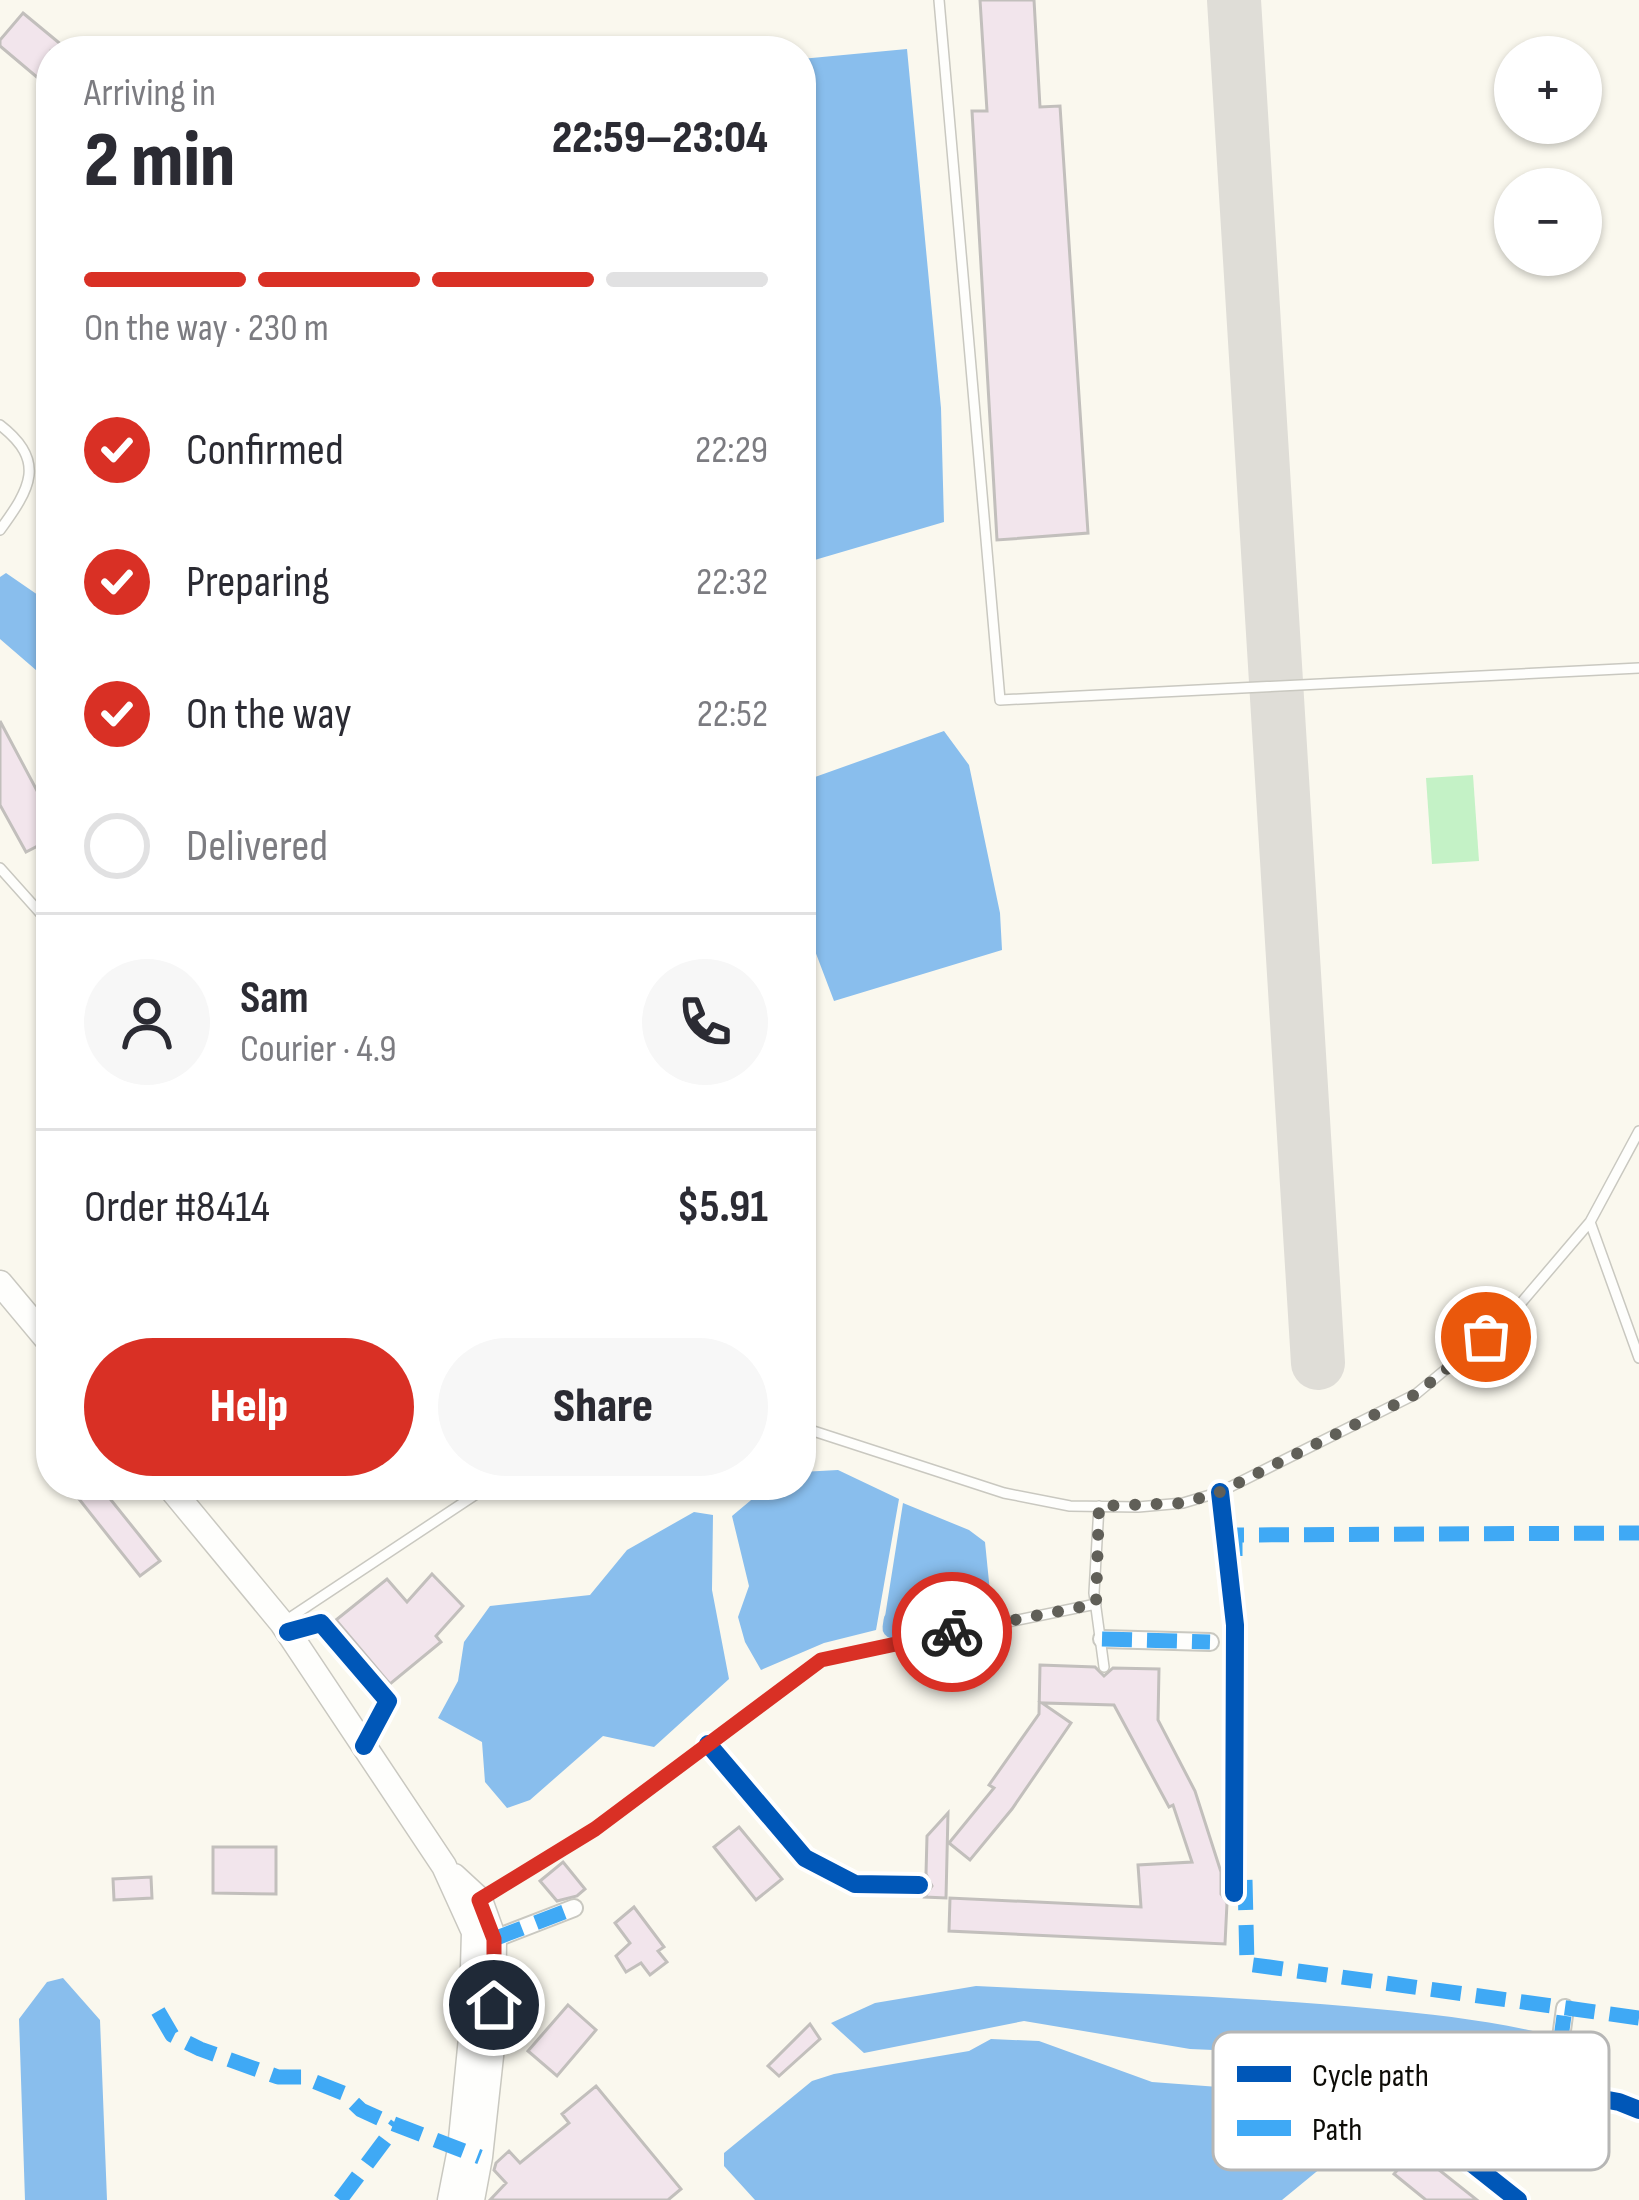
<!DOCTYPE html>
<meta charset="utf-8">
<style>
:root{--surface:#fff;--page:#f7f7f7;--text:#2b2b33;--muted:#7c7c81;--line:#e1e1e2;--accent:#d93025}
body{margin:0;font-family:"Sofia Sans Condensed",sans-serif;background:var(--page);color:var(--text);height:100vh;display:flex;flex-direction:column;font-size:45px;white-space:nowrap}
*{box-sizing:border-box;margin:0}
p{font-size:39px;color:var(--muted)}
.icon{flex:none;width:66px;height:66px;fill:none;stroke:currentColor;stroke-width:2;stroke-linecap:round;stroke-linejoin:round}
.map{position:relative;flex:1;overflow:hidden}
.panel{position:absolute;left:36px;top:36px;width:780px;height:1464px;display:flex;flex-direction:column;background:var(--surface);border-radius:48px;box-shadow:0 3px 9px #0004}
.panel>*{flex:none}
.controls{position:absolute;left:1494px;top:36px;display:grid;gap:24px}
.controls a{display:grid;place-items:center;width:108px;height:108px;border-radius:50%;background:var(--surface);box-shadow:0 3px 9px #0004;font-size:60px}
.pin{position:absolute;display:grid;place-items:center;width:102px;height:102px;color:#fff;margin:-51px;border:6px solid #fff;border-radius:50%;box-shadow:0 3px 12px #0007}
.courier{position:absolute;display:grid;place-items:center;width:120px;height:120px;margin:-60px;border:9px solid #d93025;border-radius:50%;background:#fff;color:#222;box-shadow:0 3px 15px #0007}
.overview em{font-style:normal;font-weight:800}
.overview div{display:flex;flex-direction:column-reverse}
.overview{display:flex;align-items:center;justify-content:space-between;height:204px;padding:0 48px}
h1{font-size:78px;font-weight:800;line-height:90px}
.bar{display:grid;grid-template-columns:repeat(4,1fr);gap:18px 12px;align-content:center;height:144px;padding:0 48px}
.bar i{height:15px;border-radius:9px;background:var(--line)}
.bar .active{background:var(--accent)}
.bar p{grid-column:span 4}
.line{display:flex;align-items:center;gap:30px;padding:0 48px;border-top:3px solid var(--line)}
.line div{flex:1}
.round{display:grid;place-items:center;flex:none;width:126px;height:126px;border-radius:63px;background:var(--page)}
ol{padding:0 48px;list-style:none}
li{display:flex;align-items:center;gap:36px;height:132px}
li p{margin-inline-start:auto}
li .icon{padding:12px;border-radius:50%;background:var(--accent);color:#fff;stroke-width:4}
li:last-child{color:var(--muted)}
li i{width:66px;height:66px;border:6px solid var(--line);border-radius:50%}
.button{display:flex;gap:24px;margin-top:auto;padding:24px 48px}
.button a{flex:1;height:138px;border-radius:72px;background:var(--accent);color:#fff;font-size:48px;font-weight:800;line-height:138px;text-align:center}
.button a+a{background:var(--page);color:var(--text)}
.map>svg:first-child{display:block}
.green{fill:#c4f2c6}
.water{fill:#89beed}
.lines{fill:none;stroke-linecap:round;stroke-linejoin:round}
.canal{stroke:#89beed;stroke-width:21}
.taxiway{stroke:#dfddd7;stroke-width:54}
.building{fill:#f2e5ec;stroke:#c2bfbc;stroke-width:3}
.lane-casing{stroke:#c9c8c0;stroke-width:12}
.street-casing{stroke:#c9c8c0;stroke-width:20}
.secondary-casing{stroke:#c9c8c0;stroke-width:27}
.lane{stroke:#fefefc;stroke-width:9}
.street{stroke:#fefefc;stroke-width:16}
.secondary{stroke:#fefefc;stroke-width:24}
.quiet{stroke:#3fa9f5;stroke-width:15;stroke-dasharray:30 15;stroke-linecap:butt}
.cycleway-casing{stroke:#fff;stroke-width:26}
.cycleway{stroke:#0057b8;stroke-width:18}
.done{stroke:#605f58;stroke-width:12;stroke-dasharray:0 21.6}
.route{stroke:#d93025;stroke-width:15}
.key{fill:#fff;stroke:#b6b6b5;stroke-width:3}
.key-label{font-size:33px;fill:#0d0c07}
</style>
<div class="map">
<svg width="1639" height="2200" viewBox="0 0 1639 2200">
<rect width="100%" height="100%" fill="#faf8ee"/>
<!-- green -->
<path class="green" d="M1473,775L1479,861L1432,864L1426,778Z"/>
<!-- water -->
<path class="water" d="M907,49L941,408L944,522L801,564V59Z
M6,573L51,604V683L0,639V577Z
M944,731L969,765L1000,913L1002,950L834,1001L801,914V782Z
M838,1470L899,1499L876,1630L824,1643L761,1670L745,1642L738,1617L749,1586L732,1516L769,1485H801V1472Z
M903,1503L969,1530L985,1542L990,1592L973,1606L884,1623Z
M694,1512L713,1515L712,1590L729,1679L654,1747L603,1736L530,1800L507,1808L485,1782L482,1742L438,1718L458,1681L464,1642L490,1606L590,1595L627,1550Z
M63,1978L100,2020L107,2200H25L19,2019L47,1982Z
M976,1986C1110,1993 1244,1996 1377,2009C1452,2016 1529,2025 1601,2050L1567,2097L1524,2083L1349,2056L1190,2049L1024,2021L864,2053L831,2023L875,2003Z
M991,2039L1039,2041L1152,2082L1351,2097L1381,2107L1372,2126L1282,2200H755L724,2166V2153L812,2081L834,2074L969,2051Z"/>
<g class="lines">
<!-- canal -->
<path class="canal" d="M893,1628L894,1621"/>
<!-- taxiway -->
<path class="taxiway" d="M1234,0L1318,1363"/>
</g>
<!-- building -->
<path class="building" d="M980,0H1034L1040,107L1060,106L1088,533L997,540L972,111H987Z
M23,13L69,51H51V89L0,46V40Z
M0,721L51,817V839L26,852L0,805Z
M85,1485H99L160,1561L140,1576L75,1494Z
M432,1574L463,1606L436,1636L441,1642L390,1684L336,1620L387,1579L407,1602Z
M1040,1665L1095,1667L1104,1676L1113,1668L1159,1669L1158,1720L1195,1791L1221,1872V1894L1227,1903L1225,1944L949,1931L950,1898L1141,1907L1138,1865L1192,1862L1173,1805L1169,1807L1114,1705L1042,1703L1071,1723L1012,1809L970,1860L949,1843L994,1788L989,1785L1039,1714Z
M948,1813L946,1898L925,1897L932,1886L926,1874L927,1836Z
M739,1827L782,1879L756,1900L714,1847Z
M213,1847H276V1894L213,1893Z
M563,1862L585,1889L577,1896L557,1901L540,1881Z
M151,1877L152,1898L114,1900L113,1879Z
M634,1907L664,1947L658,1951L667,1962L650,1975L641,1963L626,1972L616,1956L630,1943L615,1923Z
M568,2005L596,2030L557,2076L528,2051Z
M810,2024L820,2039L779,2076L768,2066Z
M596,2086L681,2189L668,2200H490L506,2183L494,2170L496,2163L509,2151L520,2163L569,2123L562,2114Z
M1414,2150L1477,2200H1426L1394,2174Z"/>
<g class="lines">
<!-- lane casing -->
<g class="lane-casing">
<path id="lane" d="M939,0L1000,700L1639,668
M0,425C47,461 30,489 0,530
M0,868L51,925
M1639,1131L1590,1222L1639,1358
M801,1427L1004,1493L1070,1506L1138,1507L1183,1503L1220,1492L1416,1394L1510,1316L1590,1222
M1099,1506L1094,1593L1104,1667
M282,1623L490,1485
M484,1898L595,1829L822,1660L1096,1604"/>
</g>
<!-- street casing -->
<g class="street-casing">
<path id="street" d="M1220,1492L1235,1625L1234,1893
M288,1632L321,1623L388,1701L364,1746
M1102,1639L1210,1642
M708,1744L805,1858L855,1884L919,1885
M494,1939L574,1908
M1554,2090L1565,2008
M1518,2200L1451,2147L1462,2073L1619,2102L1639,2110"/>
</g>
<!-- secondary casing -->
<g class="secondary-casing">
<path id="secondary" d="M0,1283L51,1344
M168,1485L282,1623L444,1866L474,1932L471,2038L460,2149L450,2200
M454,1876L480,1900L494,1939L493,2038L480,2157L472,2200"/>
</g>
<!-- lane -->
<use href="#lane" class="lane"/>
<!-- street -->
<use href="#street" class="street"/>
<!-- secondary -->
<use href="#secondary" class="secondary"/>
<!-- quiet -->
<path class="quiet" d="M1235,1556V1535L1639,1533
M1102,1639L1210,1642
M1245,1880L1247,1964L1639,2018
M494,1939L574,1908
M158,2011L172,2035L200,2049L278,2077H303L343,2093L361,2110L381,2119L480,2157
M1554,2090L1565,2008
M340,2200L397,2124"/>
<!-- cycleway casing -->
<g class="cycleway-casing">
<path id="cycleway" d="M1220,1492L1235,1625L1234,1893
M288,1632L321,1623L388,1701L364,1746
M708,1744L805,1858L855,1884L919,1885
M1518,2200L1451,2147L1462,2073L1619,2102L1639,2110"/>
</g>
<!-- cycleway -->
<use href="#cycleway" class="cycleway"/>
</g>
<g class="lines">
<!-- done -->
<path class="done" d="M952,1632L1096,1604L1099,1506L1183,1503L1220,1492L1416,1394L1486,1337"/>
<!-- route -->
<path class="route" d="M494,2005V1939L479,1900L595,1829L821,1660L952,1632"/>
</g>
<!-- legend -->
<rect x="1213" y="2032" width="396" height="138" rx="18" class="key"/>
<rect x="1237" y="2066" width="54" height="16" fill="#0057b8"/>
<rect x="1237" y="2120" width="54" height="16" fill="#3fa9f5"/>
<g class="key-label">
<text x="1312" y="2086">Cycle path</text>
<text x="1312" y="2140">Path</text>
</g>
</svg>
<div class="controls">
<a>+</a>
<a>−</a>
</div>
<div class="pin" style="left:1486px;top:1337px;background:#ea580c"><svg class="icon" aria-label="bag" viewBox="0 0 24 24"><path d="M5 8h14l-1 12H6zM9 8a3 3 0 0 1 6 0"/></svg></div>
<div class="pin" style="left:494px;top:2005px;background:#1f2937"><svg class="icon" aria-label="home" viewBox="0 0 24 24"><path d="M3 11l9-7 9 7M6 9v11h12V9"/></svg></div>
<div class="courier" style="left:952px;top:1632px"><svg class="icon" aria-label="bike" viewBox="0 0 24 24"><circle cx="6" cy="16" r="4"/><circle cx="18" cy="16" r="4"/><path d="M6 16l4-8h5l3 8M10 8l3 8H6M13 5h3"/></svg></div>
<section class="panel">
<div class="overview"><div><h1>2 min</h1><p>Arriving in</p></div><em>22:59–23:04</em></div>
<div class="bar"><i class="active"></i><i class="active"></i><i class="active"></i><i></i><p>On the way · 230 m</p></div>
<ol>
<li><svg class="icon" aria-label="check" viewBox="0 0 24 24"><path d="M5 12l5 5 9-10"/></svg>Confirmed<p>22:29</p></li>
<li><svg class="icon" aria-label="check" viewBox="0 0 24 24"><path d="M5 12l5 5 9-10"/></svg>Preparing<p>22:32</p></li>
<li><svg class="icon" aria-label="check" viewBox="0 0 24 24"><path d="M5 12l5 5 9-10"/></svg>On the way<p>22:52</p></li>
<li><i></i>Delivered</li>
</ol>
<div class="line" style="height:216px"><a class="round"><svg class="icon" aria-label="person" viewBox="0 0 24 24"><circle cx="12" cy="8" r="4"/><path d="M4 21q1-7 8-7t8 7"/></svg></a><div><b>Sam</b><p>Courier · 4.9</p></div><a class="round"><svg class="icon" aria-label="phone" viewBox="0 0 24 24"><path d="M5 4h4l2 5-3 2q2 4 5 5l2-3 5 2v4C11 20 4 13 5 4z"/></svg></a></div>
<div class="line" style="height:156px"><div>Order #8414</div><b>$5.91</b></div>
<div class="button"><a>Help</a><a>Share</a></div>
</section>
</div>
